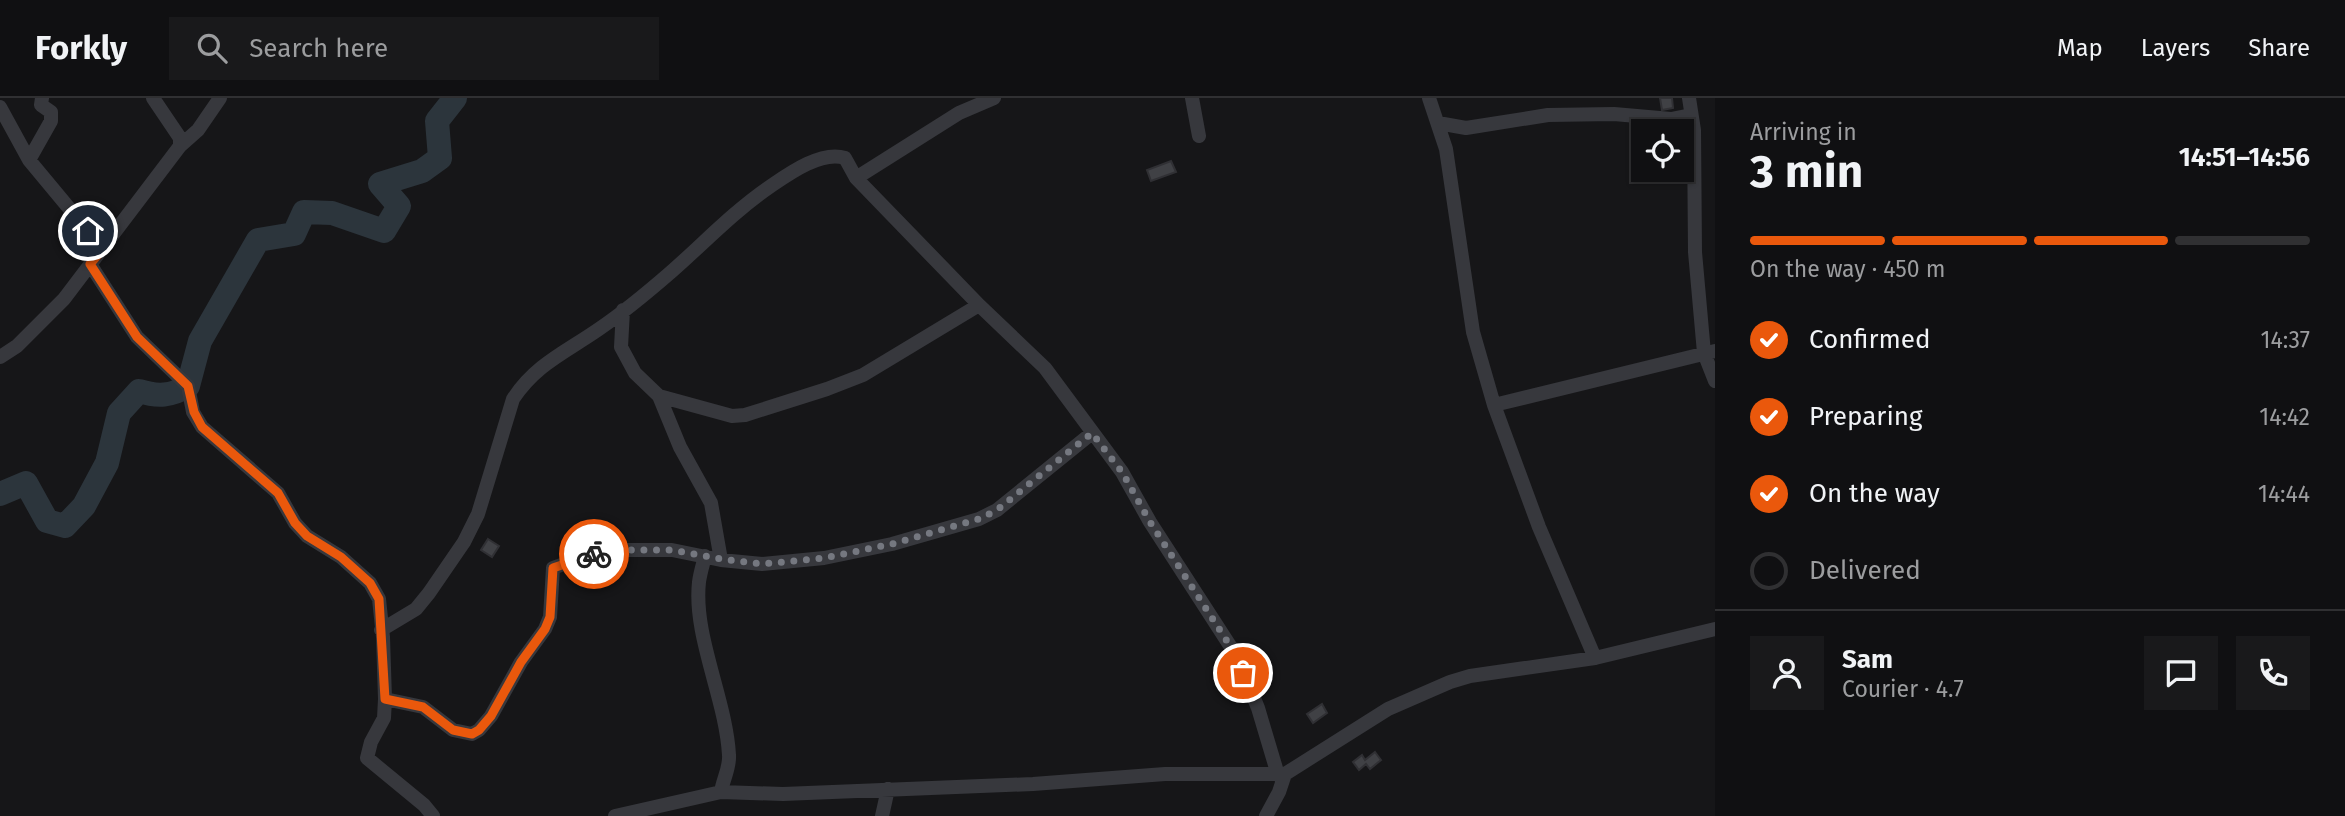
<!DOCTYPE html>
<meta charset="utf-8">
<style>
:root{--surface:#101012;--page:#19191b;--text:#f1f3f6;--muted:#9c9d9f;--line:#303032;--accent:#ea580c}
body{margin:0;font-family:"Fira Sans",sans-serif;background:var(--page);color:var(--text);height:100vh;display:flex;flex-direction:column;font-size:26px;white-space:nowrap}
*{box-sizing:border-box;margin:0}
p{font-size:23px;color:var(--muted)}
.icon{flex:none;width:38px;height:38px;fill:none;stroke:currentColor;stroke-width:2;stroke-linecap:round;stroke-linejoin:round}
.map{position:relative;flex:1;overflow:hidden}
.details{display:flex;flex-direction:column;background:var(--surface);width:630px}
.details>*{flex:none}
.fabs{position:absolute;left:1631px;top:21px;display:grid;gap:14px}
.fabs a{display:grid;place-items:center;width:63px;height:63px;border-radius:0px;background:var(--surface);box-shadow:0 2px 5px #0004,0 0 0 2px var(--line);font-size:35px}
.pin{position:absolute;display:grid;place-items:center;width:60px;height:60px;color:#fff;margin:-30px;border:4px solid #fff;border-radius:50%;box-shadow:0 2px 7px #0007}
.courier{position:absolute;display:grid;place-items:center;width:70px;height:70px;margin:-35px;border:5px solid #ea580c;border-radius:50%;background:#fff;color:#222;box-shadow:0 2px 9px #0007}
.headline em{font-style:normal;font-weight:700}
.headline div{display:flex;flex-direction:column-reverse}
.headline{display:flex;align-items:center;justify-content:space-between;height:119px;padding:0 35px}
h1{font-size:46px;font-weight:700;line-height:52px}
.bar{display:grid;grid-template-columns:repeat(4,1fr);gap:10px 7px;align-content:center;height:84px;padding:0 35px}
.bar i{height:9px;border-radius:5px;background:var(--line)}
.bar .current{background:var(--accent)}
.bar p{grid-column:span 4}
.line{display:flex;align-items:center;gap:18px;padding:0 35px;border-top:2px solid var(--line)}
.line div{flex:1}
.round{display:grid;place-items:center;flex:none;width:74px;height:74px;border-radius:0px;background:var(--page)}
ol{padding:0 35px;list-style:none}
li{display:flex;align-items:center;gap:21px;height:77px}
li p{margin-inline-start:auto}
li .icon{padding:7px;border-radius:50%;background:var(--accent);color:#fff;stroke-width:4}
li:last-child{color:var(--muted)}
li i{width:38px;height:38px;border:4px solid var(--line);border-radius:50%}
header{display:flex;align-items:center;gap:42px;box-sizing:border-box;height:98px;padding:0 35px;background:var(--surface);border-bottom:2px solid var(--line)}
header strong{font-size:33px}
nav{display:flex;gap:38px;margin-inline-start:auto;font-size:24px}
.search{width:490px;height:63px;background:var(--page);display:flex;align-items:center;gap:18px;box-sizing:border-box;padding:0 24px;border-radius:0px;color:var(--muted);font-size:26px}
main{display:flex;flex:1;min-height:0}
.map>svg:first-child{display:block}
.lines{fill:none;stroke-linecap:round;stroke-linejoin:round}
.river{stroke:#2c353c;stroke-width:24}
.building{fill:#404145;stroke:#303034;stroke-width:2}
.minor{stroke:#37383d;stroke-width:14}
.done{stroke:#757880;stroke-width:7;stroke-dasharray:0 12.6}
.route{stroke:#ea580c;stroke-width:9}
</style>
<header>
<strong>Forkly</strong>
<div class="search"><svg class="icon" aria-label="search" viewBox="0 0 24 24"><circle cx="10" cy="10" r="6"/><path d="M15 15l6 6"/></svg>Search here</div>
<nav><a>Map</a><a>Layers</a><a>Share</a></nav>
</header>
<main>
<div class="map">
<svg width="1715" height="718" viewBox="0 0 1715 718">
<rect width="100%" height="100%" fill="#161618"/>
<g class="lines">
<!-- river -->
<path class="river" d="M0,396L26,385L47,423L65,428L84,408L107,365L119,315L139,293C158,299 171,298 188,288L200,243L258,142L294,136L304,114L332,115L384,133L399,108L380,86L422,73L440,60L437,23L455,0"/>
</g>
<!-- building -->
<path class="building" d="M1660,0H1672L1673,10L1662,12Z
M1171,63L1176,74L1151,83L1147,72Z
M488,441L499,448L492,459L481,452Z
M1322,606L1327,615L1313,625L1307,616Z
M1375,654L1381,662L1370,671L1366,666L1359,672L1353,664L1362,657L1365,662Z"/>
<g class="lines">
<!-- minor -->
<path class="minor" d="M153,0L180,40V48
M1192,0L1199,38
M1429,0L1446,51L1473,234L1494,307L1539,429L1595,560
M1689,0L1694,32L1695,154L1704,255L1715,283
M0,9L29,62L103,151
M1438,25L1466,30L1548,17L1614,16L1671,21L1691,17
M29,62L51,23V14L41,7L42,0
M856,80L959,15L994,0
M90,166L137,239L188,288L193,314L202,329L278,395L295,425L307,438L341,459L370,485L379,501L383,539L385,601L384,620L371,644L367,660L424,707L433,718
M623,212L621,249L635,275L659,298L680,349L711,405L721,462
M0,259L17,248L64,201L180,48L198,32L220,0
M659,298L732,318L745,317L827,291L863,277L979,207
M1494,307L1715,253
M705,458C703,466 700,476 699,484C693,538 726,601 729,657C730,670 723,681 721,694
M381,532L416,511L429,495L464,444L478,416L513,301C536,266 566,254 599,231C624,214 648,194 671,174C703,146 732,115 768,90C787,77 821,52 845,60L856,80L979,207L1045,270L1122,374L1150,424L1236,557L1258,610L1278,677
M385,601L423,609L453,632L472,636L479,632L491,618L521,564L545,531L550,519L553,470L588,457L610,452H672L721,462L762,466L824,460L892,446L979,421L997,412L1092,335
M615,718L721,694L783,696L1033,686L1165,676H1285L1388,611L1450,584L1470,578L1595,560L1715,531
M882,718L888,691
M1266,718L1279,694L1285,676"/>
</g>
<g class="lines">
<!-- done -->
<path class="done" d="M594,456L610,452H672L721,461L762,466L824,460L892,446L979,421L997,412L1092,335L1122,374L1150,424L1236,557L1243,575"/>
<!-- route -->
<path class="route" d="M88,133L103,151L90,166L137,239L188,288L194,314L202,329L278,395L295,425L307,438L341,459L370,485L379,501L385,601L423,609L453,632L472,636L479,632L491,618L521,564L545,531L550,519L553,470L594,456"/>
</g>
</svg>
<div class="fabs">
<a><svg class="icon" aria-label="locate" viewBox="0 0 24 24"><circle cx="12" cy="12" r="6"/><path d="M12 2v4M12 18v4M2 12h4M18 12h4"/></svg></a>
</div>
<div class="pin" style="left:1243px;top:575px;background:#ea580c"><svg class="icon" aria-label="bag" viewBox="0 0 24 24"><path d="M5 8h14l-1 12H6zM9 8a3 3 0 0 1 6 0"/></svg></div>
<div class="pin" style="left:88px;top:133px;background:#1f2937"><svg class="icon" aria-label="home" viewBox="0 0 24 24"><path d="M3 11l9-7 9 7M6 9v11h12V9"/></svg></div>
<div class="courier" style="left:594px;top:456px"><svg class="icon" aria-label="bike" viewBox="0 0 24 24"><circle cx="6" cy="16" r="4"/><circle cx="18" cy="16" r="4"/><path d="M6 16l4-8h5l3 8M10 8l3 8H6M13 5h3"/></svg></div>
</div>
<section class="details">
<div class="headline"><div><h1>3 min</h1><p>Arriving in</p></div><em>14:51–14:56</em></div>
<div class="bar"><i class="current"></i><i class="current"></i><i class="current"></i><i></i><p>On the way · 450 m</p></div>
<ol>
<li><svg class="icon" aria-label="check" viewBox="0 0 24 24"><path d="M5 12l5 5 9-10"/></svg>Confirmed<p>14:37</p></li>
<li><svg class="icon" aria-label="check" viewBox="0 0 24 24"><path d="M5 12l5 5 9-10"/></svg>Preparing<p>14:42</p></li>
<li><svg class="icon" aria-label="check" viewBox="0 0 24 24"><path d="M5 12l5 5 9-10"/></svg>On the way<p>14:44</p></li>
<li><i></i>Delivered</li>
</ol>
<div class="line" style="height:126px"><a class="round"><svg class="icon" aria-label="person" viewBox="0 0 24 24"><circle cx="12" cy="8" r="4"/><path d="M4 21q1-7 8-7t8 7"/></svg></a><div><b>Sam</b><p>Courier · 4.7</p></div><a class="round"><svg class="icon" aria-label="chat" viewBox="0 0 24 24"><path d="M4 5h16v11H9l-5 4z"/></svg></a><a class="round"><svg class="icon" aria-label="phone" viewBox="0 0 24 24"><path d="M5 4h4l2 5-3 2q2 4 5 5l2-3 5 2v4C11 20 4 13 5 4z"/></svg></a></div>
</section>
</main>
